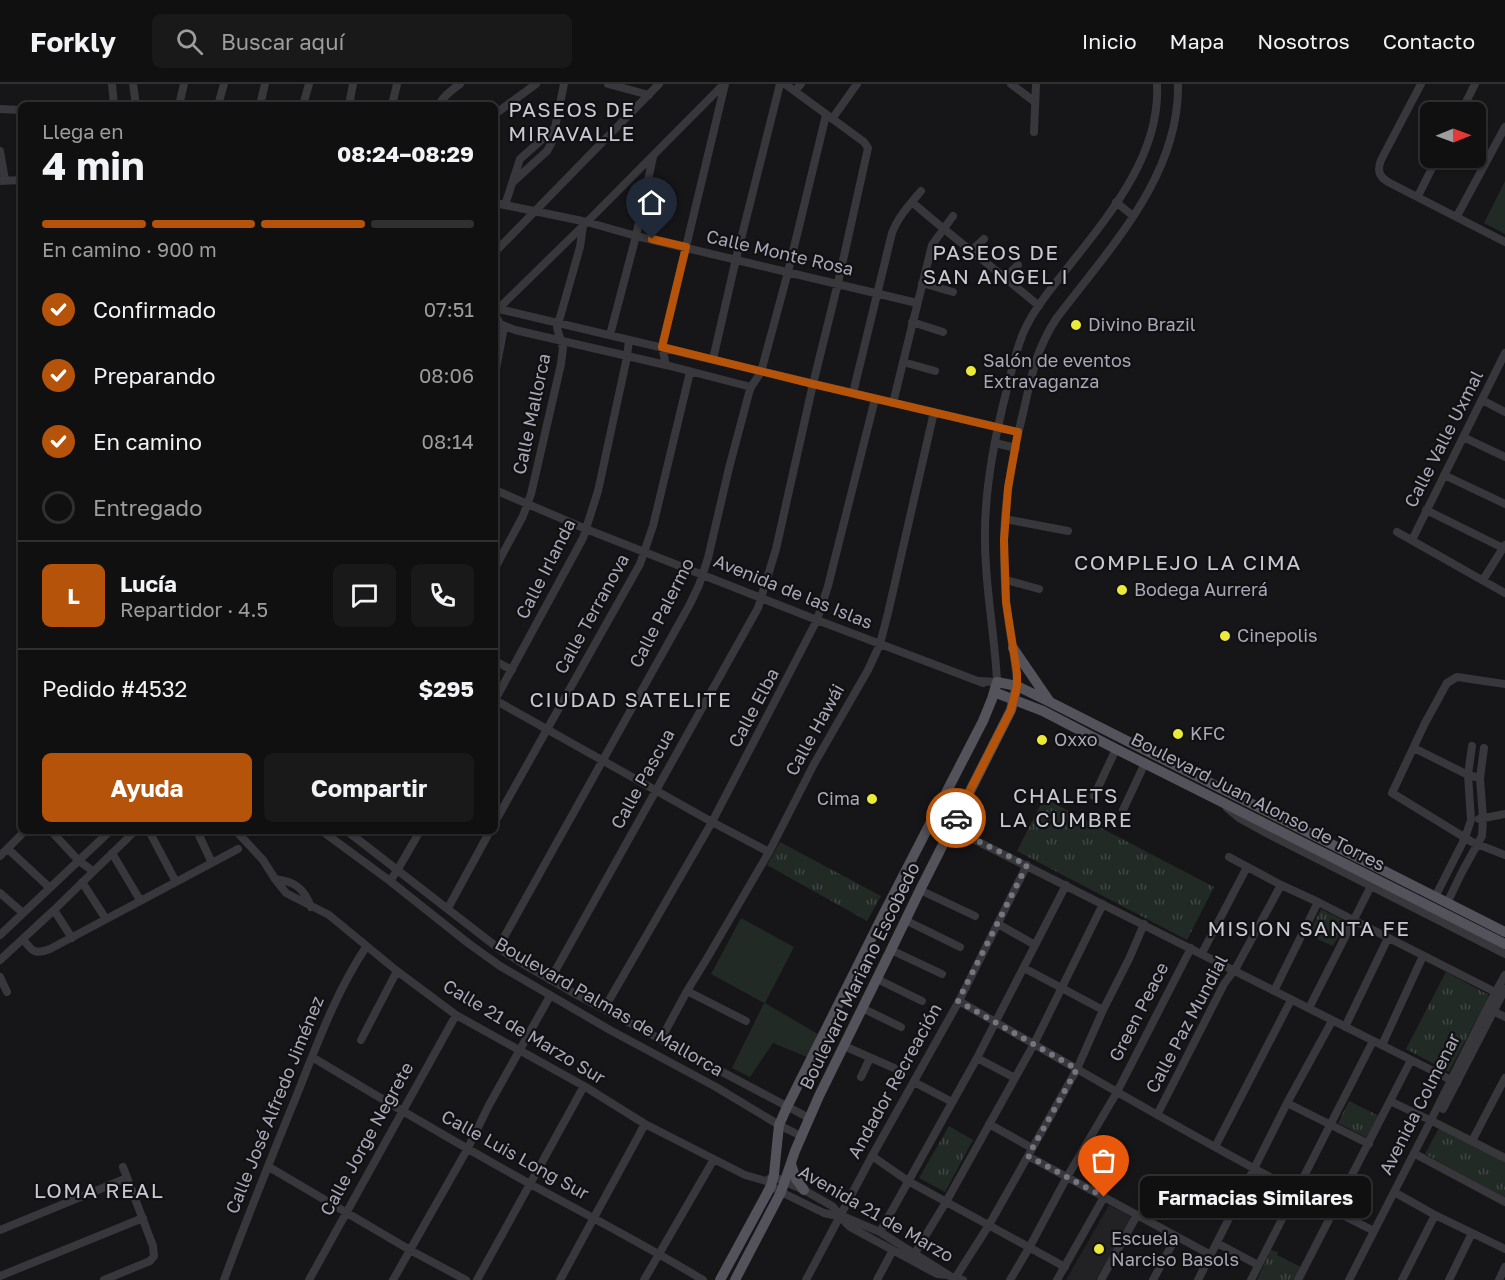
<!DOCTYPE html>
<html lang="es">
<meta charset="utf-8">
<style>
:root{--surface:#101011;--page:#19191a;--text:#f1f3f6;--muted:#9c9d9f;--line:#303031;--accent:#b45309}
body{margin:0;font-family:"Golos Text",sans-serif;background:var(--page);color:var(--text);height:100vh;display:flex;flex-direction:column;font-size:22px;white-space:nowrap}
*{box-sizing:border-box;margin:0}
p{font-size:20px;color:var(--muted)}
.icon{flex:none;width:33px;height:33px;fill:none;stroke:currentColor;stroke-width:2;stroke-linecap:round;stroke-linejoin:round}
.map{position:relative;flex:1;overflow:hidden}
.details{position:absolute;left:18px;top:18px;width:480px;height:732px;display:flex;flex-direction:column;background:var(--surface);border-radius:9px;box-shadow:0 2px 4px #0004,0 0 0 2px var(--line)}
.details>*{flex:none}
.needle{width:39px;rotate:89deg}
.controls{position:absolute;left:1420px;top:18px;display:grid;gap:12px}
.controls a{display:grid;place-items:center;width:66px;height:66px;border-radius:9px;background:var(--surface);box-shadow:0 2px 4px #0004,0 0 0 2px var(--line);font-size:30px}
.pin{position:absolute;display:grid;place-items:center;width:51px;height:51px;color:#fff;margin:-62px -26px;border-radius:50% 50% 50% 0;rotate:-45deg;box-shadow:0 0 6px #0007}
.pin .icon{rotate:45deg}
.courier{position:absolute;display:grid;place-items:center;width:60px;height:60px;margin:-30px;border:4px solid #b45309;border-radius:50%;background:#fff;color:#222;box-shadow:0 2px 8px #0007}
.bubble{position:absolute;height:42px;border-radius:9px;background:var(--surface);box-shadow:0 2px 4px #0004,0 0 0 2px var(--line);font-size:20px;font-weight:700;line-height:42px;text-align:center}
.head em{font-style:normal;font-weight:700}
.head div{display:flex;flex-direction:column-reverse}
.head{display:flex;align-items:center;justify-content:space-between;height:102px;padding:0 24px}
h1{font-size:39px;font-weight:700;line-height:45px}
.bar{display:grid;grid-template-columns:repeat(4,1fr);gap:9px 6px;align-content:center;height:72px;padding:0 24px}
.bar i{height:8px;border-radius:4px;background:var(--line)}
.bar .on{background:var(--accent)}
.bar p{grid-column:span 4}
.line{display:flex;align-items:center;gap:15px;padding:0 24px;border-top:2px solid var(--line)}
.line div{flex:1}
.round{display:grid;place-items:center;flex:none;width:63px;height:63px;border-radius:9px;background:var(--page)}
ol{padding:0 24px;list-style:none}
li{display:flex;align-items:center;gap:18px;height:66px}
li p{margin-inline-start:auto}
li .icon{padding:6px;border-radius:50%;background:var(--accent);color:#fff;stroke-width:4}
li:last-child{color:var(--muted)}
li i{width:33px;height:33px;border:3px solid var(--line);border-radius:50%}
.action{display:flex;gap:12px;margin-top:auto;padding:12px 24px}
.action a{flex:1;height:69px;border-radius:9px;background:var(--accent);color:#fff;font-size:24px;font-weight:700;line-height:69px;text-align:center}
.action a+a{background:var(--page);color:var(--text)}
header{display:flex;align-items:center;gap:36px;box-sizing:border-box;height:84px;padding:0 30px;background:var(--surface);border-bottom:2px solid var(--line)}
header strong{font-size:28px}
nav{display:flex;gap:33px;margin-inline-start:auto;font-size:21px}
.search{width:420px;height:54px;background:var(--page);display:flex;align-items:center;gap:15px;box-sizing:border-box;padding:0 21px;border-radius:9px;color:var(--muted);font-size:22px}
.map>svg:first-child{display:block}
.built{fill:#222124}
.green{fill:#222a26}
.park{fill:url(#park-tufts)}
.lines{fill:none;stroke-linecap:round;stroke-linejoin:round}
.minor{stroke:#37373c;stroke-width:8}
.major{stroke:#54535b;stroke-width:10}
.done{stroke:#75757f;stroke-width:6;stroke-dasharray:0 10.8}
.route{stroke:#b45309;stroke-width:8}
.poi-dot{fill:#ebea39;stroke:#111012;stroke-width:2}
.labels{text-anchor:middle;stroke-width:4.5;stroke-linejoin:round;paint-order:stroke}
.street-label{font-size:18px;fill:#a8a8b7;stroke:#111012}
.poi-label{font-size:18px;fill:#a8a8b7;stroke:#111012;text-anchor:start}
.quarter-label{font-size:21px;letter-spacing:1.5px;fill:#c9c9d3;stroke:#111012}
</style>
<header>
<strong>Forkly</strong>
<div class="search"><svg class="icon" aria-label="search" viewBox="0 0 24 24"><circle cx="10" cy="10" r="6"/><path d="M15 15l6 6"/></svg>Buscar aquí</div>
<nav><a>Inicio</a><a>Mapa</a><a>Nosotros</a><a>Contacto</a></nav>
</header>
<div class="map">
<svg width="1505" height="1196" viewBox="0 0 1505 1196">
<defs>
<pattern id="park-tufts" width="24" height="20" patternUnits="userSpaceOnUse" patternTransform="scale(1.5)"><rect width="24" height="20" fill="#222a26"/><path d="M3 7l-1-3M5 7V3M7 7l1-3M15 17l-1-3M17 17v-4M19 17l1-3" fill="none" stroke="#3f4643"/></pattern>
</defs>
<rect width="100%" height="100%" fill="#161517"/>
<!-- built -->
<path class="built" d="M1109,1121L1133,1134L1096,1196H1066Z"/>
<!-- green -->
<path class="green" d="M1505,97V150L1484,139Z
M741,834L794,863L765,919L818,950L807,973L773,959L750,993L732,984L764,919L711,890Z"/>
<!-- park -->
<path class="park" d="M1044,714L1214,803L1187,856L1017,767Z
M780,758L881,812L867,837L767,781Z
M1321,825L1347,838L1333,862L1308,851Z
M1446,888L1489,911L1449,988L1406,965Z
M1349,1017L1379,1032L1367,1054L1338,1039Z
M949,1042L973,1056L945,1108L919,1094Z
M1440,1042L1505,1078V1114L1425,1070Z
M1271,1166L1278,1168L1277,1171L1301,1183L1294,1196H1257Z"/>
<g class="lines">
<!-- minor -->
<path class="minor" d="M112,0L114,21
M133,0L136,21
M608,0L649,11
M1011,0L1035,18
M1421,0L1381,76C1377,87 1379,92 1388,98L1505,158
M795,7L801,0
M179,21L184,0
M218,21L224,0
M260,21L265,0
M303,21L309,0
M349,21L353,0
M392,21L397,0
M439,21C443,12 452,6 460,0
M0,25L21,26
M1461,28L1475,0
M495,30L536,0
M832,35L857,0
M1034,48L1036,0
M0,67L5,96
M0,97L21,96
M513,98L547,67L552,58L564,0
M1418,112L1437,74
M912,118C953,154 997,186 1039,222
M1116,118L1133,132
M495,119L587,138L636,152L917,219
M505,121L520,75L555,44
M1457,132L1505,43
M971,167L984,155
M495,168L659,0
M1005,193L1018,181
M922,199L953,208
M495,224L1018,348
M497,226L587,138L724,0
M495,230L500,240L515,246L666,281L751,303
M912,238L943,248
M610,251L636,152L653,73
M713,275L736,175L780,0
M903,278L935,287
M666,281L662,263L725,0
M495,290L504,243
M853,309L892,149C898,133 910,120 921,107
M1482,316L1505,328
M893,319L932,161L953,132
M1463,353L1505,373
M995,359L1016,364
M1444,391L1505,420
M495,406L586,445L817,536L983,599
M1426,426L1503,464
M1005,435L1068,447
M1397,448L1505,509
M1412,456L1505,269
M495,484L523,432L531,410L561,280L563,264L557,244L580,163L583,142
M1006,496L1039,505
M1483,496L1505,461
M495,549L496,547
M495,577L512,586
M980,597L997,598C995,551 985,504 985,457C984,408 994,356 1006,309C1011,290 1015,270 1022,252C1031,229 1047,210 1062,191C1104,137 1161,74 1157,0
M1505,600L1457,593L1447,599L1425,639L1392,709L1472,758L1505,771
M1017,602C1016,573 1008,545 1006,516C1004,489 1003,460 1005,433C1008,397 1015,360 1024,325C1032,290 1036,266 1056,235C1108,166 1180,92 1178,0
M495,616L583,454L598,407L627,273L629,256
M495,616L712,738L769,768
M1414,664L1468,691L1480,694
M1094,712L1116,665
M1227,724L1239,734L1268,750L1505,870
M1123,726L1145,679
M1479,735L1505,730
M495,738L640,480L653,442L690,288
M951,744L1457,999
M51,747L79,777L93,787
M149,747L176,798
M197,747L212,779
M236,747L263,776L275,795L286,809L329,831L397,887L456,931L584,1002L645,1040L745,1091L766,1097L771,1102L781,1108L824,1129L833,1131H840
M322,747L390,797L468,859L500,882L610,946L716,1003L779,1041L801,1052
M347,747L498,864L530,884L579,912L809,1034
M8,765L50,804
M112,769L140,816
M0,772L25,747
M1229,773L1281,801L1318,818L1499,910
M275,795C294,797 304,804 311,823
M390,797L398,785L420,747
M82,798L106,835
M920,806L975,832
M0,809L23,829
M1435,813L1465,754L1471,736L1468,691L1472,662
M1447,819L1462,788L1482,752L1483,734L1480,694L1484,664
M448,824L490,747
M54,826L72,854
M905,836L960,863
M998,840L1035,861
M0,851L110,747
M23,855C32,867 34,871 50,865L238,765
M498,864L690,520L699,501L708,474L729,384L749,309L751,303L761,288L788,188L826,31
M891,866L942,890
M1202,869L1247,783
M0,876L54,826L135,747
M1024,884L1103,926
M0,893L7,908
M877,895L922,917
M550,896L758,524L776,465L813,300L838,199L868,64L864,58L785,0
M687,907L746,937
M1274,907L1318,818
M959,917C1096,996 1232,1076 1374,1147
M862,924L901,943
M1309,924L1371,802
M604,925L712,738L817,536L828,502L875,315
M1489,925L1505,933
M1345,943L1388,854
M661,955L687,907L709,871L769,768L814,680L868,586L880,560L888,529L934,328
M361,956L397,887
M1382,961L1423,872
M844,962L894,984
M312,973C385,1017 458,1060 532,1101C589,1132 647,1162 703,1196
M977,974L1015,994
M861,993L870,974
M914,998L952,1018
M1390,1017L1436,1039L1505,1074
M1287,1019L1369,1060
M1443,1025L1505,905
M1157,1031L1224,900L1237,882L1281,801
M989,1040L1032,1064
M1472,1057L1505,994
M1215,1063L1291,916
M872,1072L908,1097L1065,1183
M1028,1072L1211,1171
M1419,1072L1505,1118
M269,1083L410,1166L466,1196
M769,1095L774,1093L804,1106L832,1122L840,1131L880,1148L950,1192L963,1196
M1394,1108L1435,1131L1505,1165
M840,1131L844,1137L850,1143L937,1190L948,1191
M0,1146L127,1094
M880,1148L977,974L1066,801
M1217,1159L1258,1181
M915,1169L946,1118L1034,960L1103,820
M0,1192L143,1134
M104,1196L150,1177L154,1172L153,1162L123,1083
M224,1196C247,1133 273,1070 298,1008C318,958 336,908 366,863
M309,1196L456,931
M393,1196L468,1064L489,1021L550,912
M477,1196L584,1002
M560,1196L645,1040
M644,1196L714,1075
M806,1196L872,1072L959,917L1027,781
M877,1196L893,1166
M954,1196L989,1141L1077,985L1103,926L1129,875L1144,840
M1010,1196L1029,1164L1067,1093L1117,1008L1191,864
M1057,1196L1104,1113
M1101,1196L1137,1131
M1153,1196L1176,1153
M1198,1196L1287,1019L1332,937
M1251,1196L1373,957
M1298,1196L1411,976
M1349,1196L1431,1036L1487,924L1505,891
M1402,1196L1435,1131
M1449,1196L1472,1149
M1499,1196L1505,1183"/>
<!-- major -->
<path class="major" d="M1013,564L1050,618
M994,608L1043,627L1116,665L1505,860
M791,1080L796,1095L804,1106
M720,1196L771,1102L774,1090L779,1041L787,1023L885,827L983,637L992,615L997,598L1017,602L1050,618L1505,848
M735,1196L781,1108L795,1067L819,1012L891,866L920,806L1011,626L1017,602"/>
</g>
<g class="lines">
<!-- done -->
<path class="done" d="M956,734L951,744L1027,781L958,917L1077,985L1028,1072L1104,1113"/>
<!-- route -->
<path class="route" d="M652,155L686,163L662,263L813,300L1018,348L1008,404L1004,456L1006,518L1017,589V602L1011,626L956,734"/>
</g>
<!-- markers -->
<g class="poi-dot">
<circle cx="1076" cy="241" r="6"/>
<circle cx="971" cy="287" r="6"/>
<circle cx="1122" cy="506" r="6"/>
<circle cx="1225" cy="552" r="6"/>
<circle cx="1178" cy="650" r="6"/>
<circle cx="1042" cy="656" r="6"/>
<circle cx="872" cy="715" r="6"/>
<circle cx="1099" cy="1165" r="6"/>
</g>
<g class="labels">
<!-- street labels -->
<g class="street-label">
<text transform="translate(780 169) rotate(13)" y="6">Calle Monte Rosa</text>
<text transform="translate(532 330) rotate(-78)" y="6">Calle Mallorca</text>
<text transform="translate(1444 355) rotate(-63)" y="6">Calle Valle Uxmal</text>
<text transform="translate(546 485) rotate(-63)" y="6">Calle Irlanda</text>
<text transform="translate(793 508) rotate(22)" y="6">Avenida de las Islas</text>
<text transform="translate(662 529) rotate(-63)" y="6">Calle Palermo</text>
<text transform="translate(592 530) rotate(-61)" y="6">Calle Terranova</text>
<text transform="translate(754 624) rotate(-62)" y="6">Calle Elba</text>
<text transform="translate(815 646) rotate(-61)" y="6">Calle Hawái</text>
<text transform="translate(643 695) rotate(-61)" y="6">Calle Pascua</text>
<text transform="translate(1258 718) rotate(27)" y="6">Boulevard Juan Alonso de Torres</text>
<text transform="translate(860 892) rotate(-64)" y="6">Boulevard Mariano Escobedo</text>
<text transform="translate(609 923) rotate(30)" y="6">Boulevard Palmas de Mallorca</text>
<text transform="translate(1139 928) rotate(-63)" y="6">Green Peace</text>
<text transform="translate(1187 940) rotate(-62)" y="6">Calle Paz Mundial</text>
<text transform="translate(524 948) rotate(31)" y="6">Calle 21 de Marzo Sur</text>
<text transform="translate(895 997) rotate(-61)" y="6">Andador Recreación</text>
<text transform="translate(1420 1020) rotate(-63)" y="6">Avenida Colmenar</text>
<text transform="translate(275 1021) rotate(-68)" y="6">Calle José Alfredo Jiménez</text>
<text transform="translate(367 1055) rotate(-61)" y="6">Calle Jorge Negrete</text>
<text transform="translate(515 1071) rotate(29)" y="6">Calle Luis Long Sur</text>
<text transform="translate(876 1130) rotate(30)" y="6">Avenida 21 de Marzo</text>
</g>
<!-- poi labels -->
<g class="poi-label">
<text x="1088" y="247">Divino Brazil</text>
<text x="983" y="283">Salón de eventos<tspan x="983" dy="21">Extravaganza</tspan></text>
<text x="1134" y="512">Bodega Aurrerá</text>
<text x="1237" y="558">Cinepolis</text>
<text x="1190" y="656">KFC</text>
<text x="1054" y="662">Oxxo</text>
<text x="860" y="721" text-anchor="end">Cima</text>
<text x="1111" y="1161">Escuela<tspan x="1111" dy="21">Narciso Basols</tspan></text>
</g>
<!-- quarter labels -->
<g class="quarter-label">
<text x="572" y="33">PASEOS DE<tspan x="572" dy="24">MIRAVALLE</tspan></text>
<text x="996" y="176">PASEOS DE<tspan x="996" dy="24">SAN ANGEL I</tspan></text>
<text x="1188" y="486">COMPLEJO LA CIMA</text>
<text x="631" y="623">CIUDAD SATELITE</text>
<text x="1066" y="719">CHALETS<tspan x="1066" dy="24">LA CUMBRE</tspan></text>
<text x="1309" y="852">MISION SANTA FE</text>
<text x="99" y="1114">LOMA REAL</text>
</g>
</g>
</svg>
<div class="controls">
<a><svg class="needle" viewBox="-14 -14 28 28"><path d="M0-13l5 13h-10z" fill="#e53935"/><path d="M0 13l5-13h-10z" fill="#9c9d9f"/></svg></a>
</div>
<div class="pin" style="left:1104px;top:1113px;background:#ea580c"><svg class="icon" aria-label="bag" viewBox="0 0 24 24"><path d="M5 8h14l-1 12H6zM9 8a3 3 0 0 1 6 0"/></svg></div>
<div class="pin" style="left:652px;top:155px;background:#1f2937"><svg class="icon" aria-label="home" viewBox="0 0 24 24"><path d="M3 11l9-7 9 7M6 9v11h12V9"/></svg></div>
<div class="courier" style="left:956px;top:734px"><svg class="icon" aria-label="car" viewBox="0 0 24 24"><path d="M5 17H2v-5l4-1 3-4h7l3 4 3 1v5h-3M9 17h6M6 11h13"/><circle cx="7" cy="17" r="2"/><circle cx="17" cy="17" r="2"/></svg></div>
<div class="bubble" style="left:1140px;top:1092px;width:231px">Farmacias Similares</div>
<section class="details">
<div class="head"><div><h1>4 min</h1><p>Llega en</p></div><em>08:24–08:29</em></div>
<div class="bar"><i class="on"></i><i class="on"></i><i class="on"></i><i></i><p>En camino · 900 m</p></div>
<ol>
<li><svg class="icon" aria-label="check" viewBox="0 0 24 24"><path d="M5 12l5 5 9-10"/></svg>Confirmado<p>07:51</p></li>
<li><svg class="icon" aria-label="check" viewBox="0 0 24 24"><path d="M5 12l5 5 9-10"/></svg>Preparando<p>08:06</p></li>
<li><svg class="icon" aria-label="check" viewBox="0 0 24 24"><path d="M5 12l5 5 9-10"/></svg>En camino<p>08:14</p></li>
<li><i></i>Entregado</li>
</ol>
<div class="line" style="height:108px"><b class="round" style="background:var(--accent);color:#fff">L</b><div><b>Lucía</b><p>Repartidor · 4.5</p></div><a class="round"><svg class="icon" aria-label="chat" viewBox="0 0 24 24"><path d="M4 5h16v11H9l-5 4z"/></svg></a><a class="round"><svg class="icon" aria-label="phone" viewBox="0 0 24 24"><path d="M5 4h4l2 5-3 2q2 4 5 5l2-3 5 2v4C11 20 4 13 5 4z"/></svg></a></div>
<div class="line" style="height:78px"><div>Pedido #4532</div><b>$295</b></div>
<div class="action"><a>Ayuda</a><a>Compartir</a></div>
</section>
</div>
